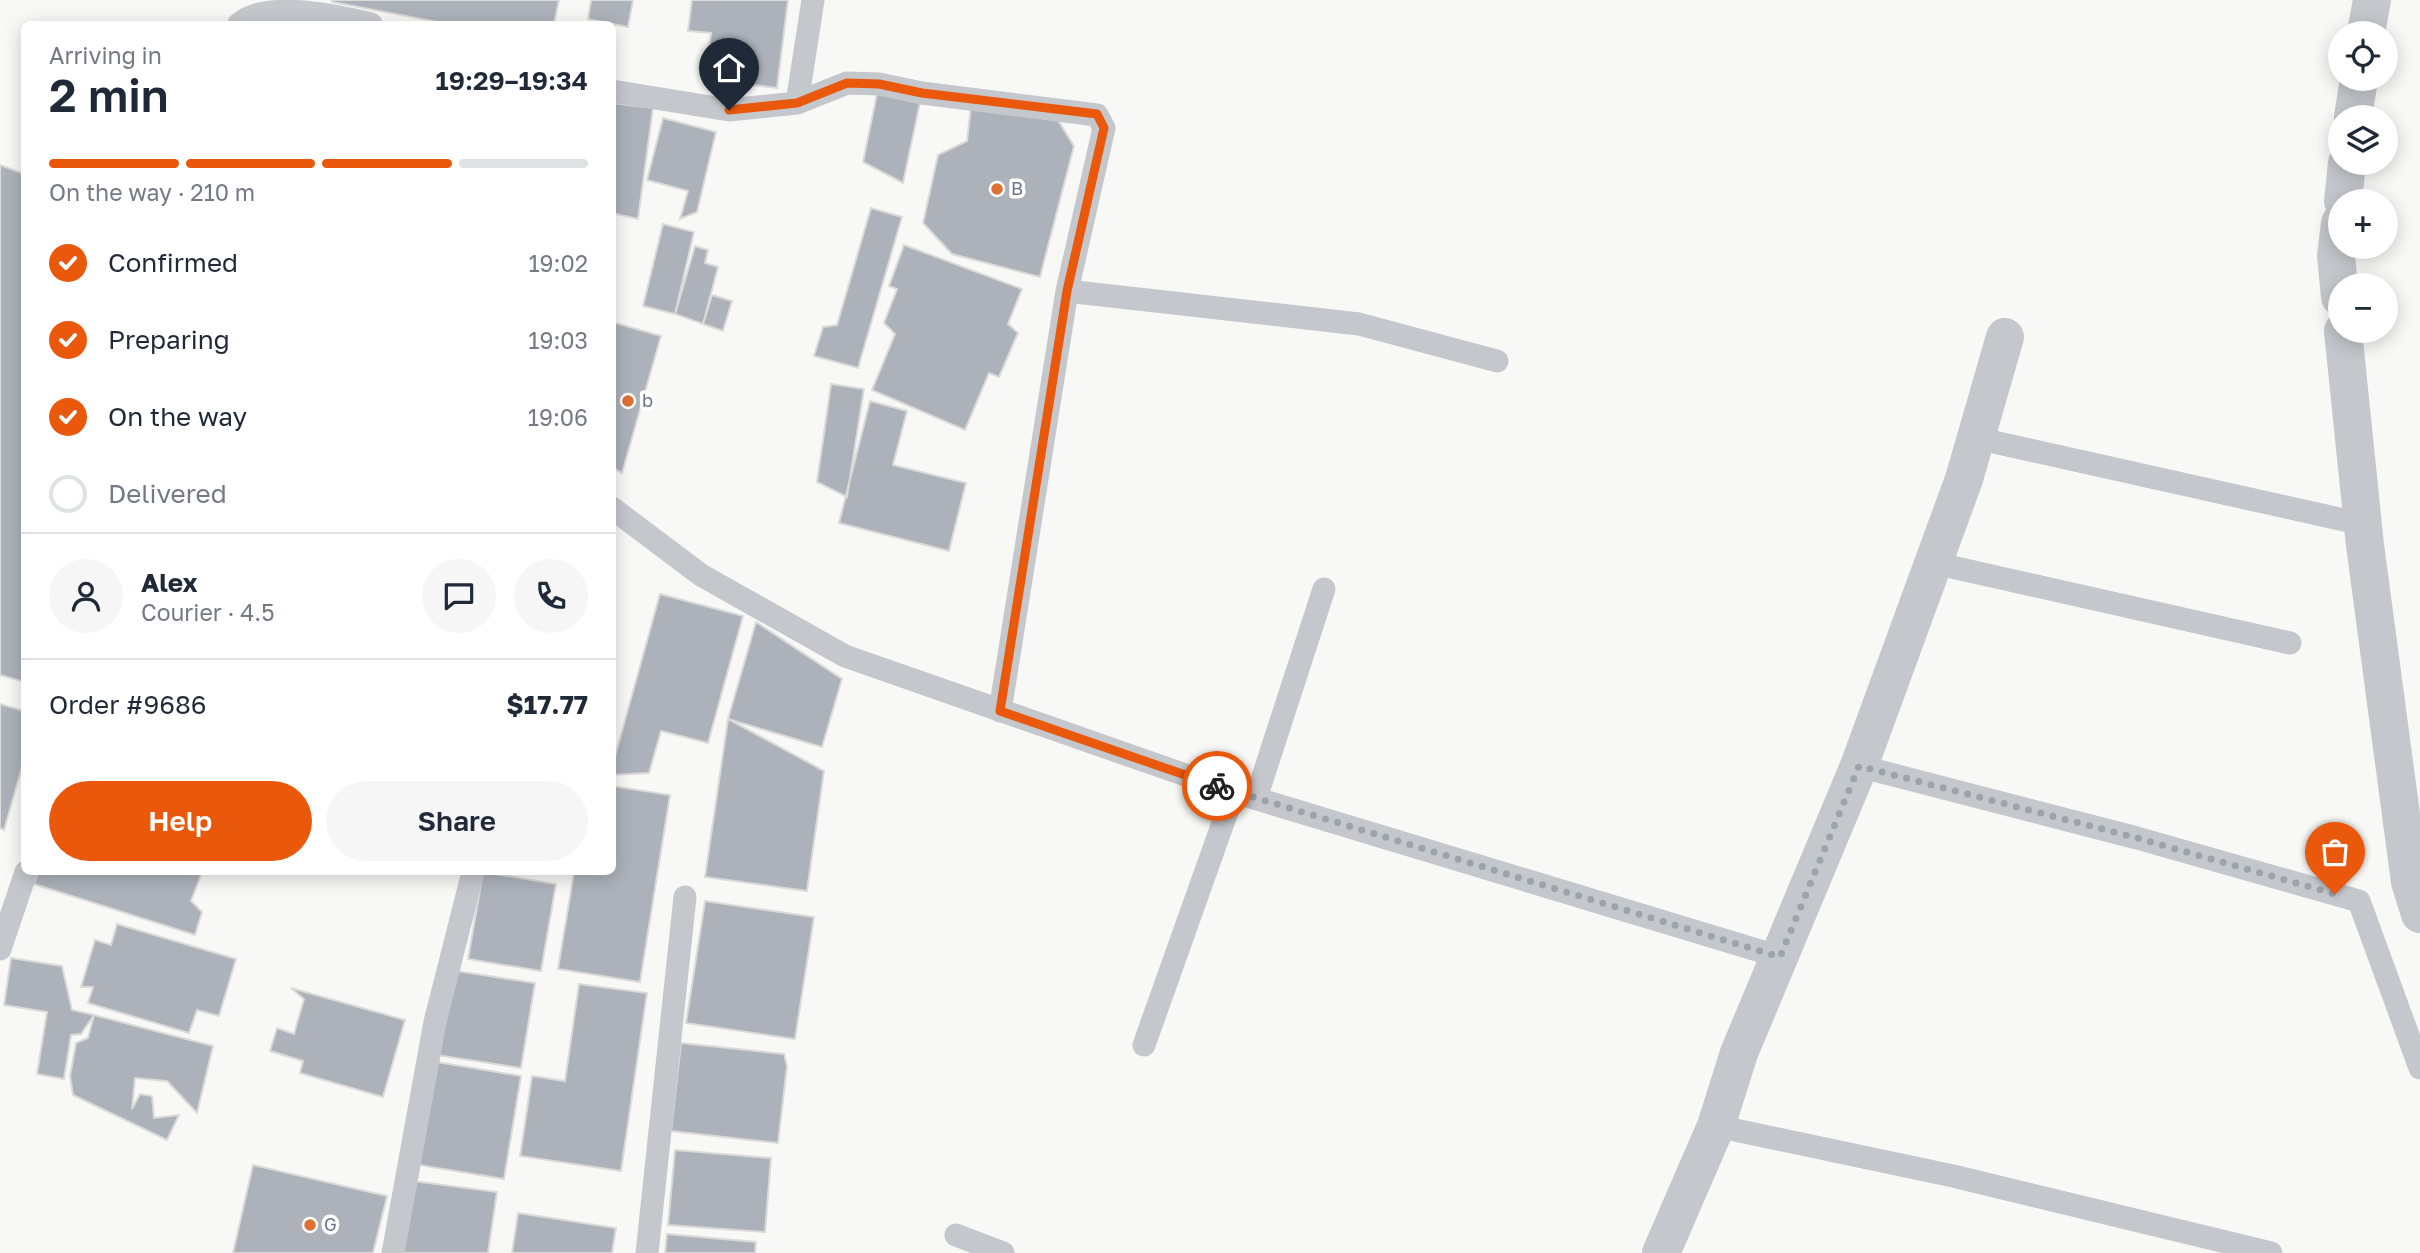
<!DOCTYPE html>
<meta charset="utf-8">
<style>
:root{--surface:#fff;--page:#f6f6f7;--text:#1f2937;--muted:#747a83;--line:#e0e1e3;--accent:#ea580c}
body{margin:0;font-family:"Golos Text",sans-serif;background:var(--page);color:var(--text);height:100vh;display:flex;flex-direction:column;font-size:26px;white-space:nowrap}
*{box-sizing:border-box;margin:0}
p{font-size:23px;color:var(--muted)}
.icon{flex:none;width:38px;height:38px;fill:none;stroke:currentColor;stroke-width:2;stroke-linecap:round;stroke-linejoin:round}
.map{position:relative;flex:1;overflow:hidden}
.drawer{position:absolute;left:21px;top:21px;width:595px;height:854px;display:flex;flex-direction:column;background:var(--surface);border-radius:10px;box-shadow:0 4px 18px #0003}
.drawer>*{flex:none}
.buttons{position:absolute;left:2328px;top:21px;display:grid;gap:14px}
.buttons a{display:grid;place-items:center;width:70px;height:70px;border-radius:50%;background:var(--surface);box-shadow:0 4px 18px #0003;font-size:35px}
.pin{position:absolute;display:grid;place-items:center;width:60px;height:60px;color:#fff;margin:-72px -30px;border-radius:50% 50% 50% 0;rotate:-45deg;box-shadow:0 0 7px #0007}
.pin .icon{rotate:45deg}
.courier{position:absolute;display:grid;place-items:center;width:70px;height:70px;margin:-35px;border:5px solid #ea580c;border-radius:50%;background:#fff;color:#222;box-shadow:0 2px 9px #0007}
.summary em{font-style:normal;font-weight:600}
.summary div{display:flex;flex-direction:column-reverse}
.summary{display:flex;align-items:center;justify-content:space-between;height:119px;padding:0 28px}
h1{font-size:46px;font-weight:600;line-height:52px}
.bar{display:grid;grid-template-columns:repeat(4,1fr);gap:10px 7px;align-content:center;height:84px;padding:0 28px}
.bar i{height:9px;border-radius:5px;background:var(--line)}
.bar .selected{background:var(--accent)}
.bar p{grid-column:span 4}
.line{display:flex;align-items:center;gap:18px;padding:0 28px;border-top:2px solid var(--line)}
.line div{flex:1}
.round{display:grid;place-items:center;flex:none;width:74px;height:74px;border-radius:37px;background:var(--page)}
ol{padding:0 28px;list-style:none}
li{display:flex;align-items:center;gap:21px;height:77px}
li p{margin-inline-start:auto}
li .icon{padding:7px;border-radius:50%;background:var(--accent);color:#fff;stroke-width:4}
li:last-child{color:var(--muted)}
li i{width:38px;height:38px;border:4px solid var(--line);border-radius:50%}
.cta{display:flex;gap:14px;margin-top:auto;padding:14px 28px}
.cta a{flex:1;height:80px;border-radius:42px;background:var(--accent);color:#fff;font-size:28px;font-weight:600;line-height:80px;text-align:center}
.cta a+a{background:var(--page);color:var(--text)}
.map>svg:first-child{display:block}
.building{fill:#adb2ba;stroke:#dadad8;stroke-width:2}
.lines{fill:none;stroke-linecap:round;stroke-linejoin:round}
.service{stroke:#c4c7cb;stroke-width:23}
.minor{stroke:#c4c7cb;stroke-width:38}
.done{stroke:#9ba3ad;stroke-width:7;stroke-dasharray:0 12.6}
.route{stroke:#ea580c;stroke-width:9}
.poi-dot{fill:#dd7032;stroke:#fff;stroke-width:2.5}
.labels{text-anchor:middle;stroke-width:7;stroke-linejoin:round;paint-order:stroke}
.poi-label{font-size:18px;fill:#697586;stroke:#fff;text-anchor:start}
</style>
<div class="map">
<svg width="2420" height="1253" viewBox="0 0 2420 1253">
<rect width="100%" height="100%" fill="#f8f9f6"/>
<!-- building -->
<path class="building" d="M332,0H559L554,24H448L332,2Z
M591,0H633L628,27L588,19Z
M692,0H788L777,88L705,79L711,33L688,31Z
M879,84L922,93L903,183L863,162Z
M612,103L653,108L638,219L612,213Z
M971,106L1056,117L1074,146L1040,277L952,254L923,223L938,155L967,141Z
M663,118L716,132L697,212L680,219L688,191L647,180Z
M0,165L24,174V682L0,675Z
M871,208L902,217L858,368L814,356L823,327L837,325Z
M663,224L694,232L675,314L643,306Z
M904,245L1022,289L1008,324L1018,333L999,377L989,373L965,430L872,390L895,334L884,323L897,289L889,286Z
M695,246L708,250L705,263L718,267L703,324L675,314Z
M712,295L732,301L723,331L703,324Z
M612,322L661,336L622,473L612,467Z
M831,384L864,389L847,497L817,482Z
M870,401L907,411L893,465L966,483L949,551L839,523Z
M660,594L743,616L708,743L661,731L649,773L612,775V767Z
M756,622L842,679L822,747L728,719Z
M0,704L24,711V760L4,830L0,828Z
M728,719L824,771L807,891L705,877Z
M612,786L670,795L640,982L558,969L574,872H612Z
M38,872H202L191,901L202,912L195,935L34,884Z
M483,872L556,884L541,971L468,959Z
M705,901L814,917L795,1039L686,1023Z
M117,924L236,959L219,1016L197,1010L189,1033L88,1003L93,987H81L95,940L111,945Z
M11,958L62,966L72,1010L94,1015L81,1034L71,1035L64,1079L37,1074L47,1012L4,1005Z
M450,970L535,983L521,1068L436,1055Z
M579,984L647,993L621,1171L520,1156L532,1076L565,1081Z
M291,988L405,1020L383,1097L300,1073L303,1061L270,1051L277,1028L294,1034L304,999Z
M94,1015L213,1046L197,1113L167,1081L135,1078L132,1109L140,1094L152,1096L154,1118L179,1115L167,1140L73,1095L70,1076L76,1043L88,1038Z
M681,1043L784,1054L787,1066L778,1143L671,1131Z
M437,1062L521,1076L504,1179L419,1165Z
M675,1150L771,1158L765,1232L668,1225Z
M253,1165L387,1196L373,1253H233Z
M413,1181L497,1192L488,1253H403Z
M518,1213L616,1228L612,1253H512Z
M667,1234L756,1242L755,1253H665Z"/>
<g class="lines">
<!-- service -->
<path class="service" d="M239,24C265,0 335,15 371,24
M612,91L729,110L797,103L847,83L879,84L922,93L1097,115L1104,128L1067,291L1000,711
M797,103L813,0
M1067,291L1359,324L1497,361
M1976,438L2362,524
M612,508L701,575L845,656L1234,792L1780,957
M1934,563L2290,643
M1859,766L2137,838L2359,901L2420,1068
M1256,798L1324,589
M0,949L26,872
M1144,1045L1234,792
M1716,1126L1953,1176L2271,1253
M956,1235L1003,1253
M393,1253L435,1022L473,872
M647,1253L685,897"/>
<!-- minor -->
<path class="minor" d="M2366,33L2372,0
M2353,117L2359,79
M2343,201L2347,163
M2340,223L2336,256L2340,297
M2343,331L2365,545L2410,882L2420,914
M1661,1253L1716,1126L1739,1053L1859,766L1964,479L2005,337"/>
</g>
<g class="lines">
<!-- done -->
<path class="done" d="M1217,786L1780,957L1859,766L2137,838L2335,894"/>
<!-- route -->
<path class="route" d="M729,110L797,103L847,83L879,84L922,93L1097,114L1104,128L1067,291L1000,711L1217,786"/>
</g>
<!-- markers -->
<g class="poi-dot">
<circle cx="997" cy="189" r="7"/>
<circle cx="628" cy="401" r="7"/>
<circle cx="310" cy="1225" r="7"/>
</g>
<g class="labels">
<!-- poi labels -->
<g class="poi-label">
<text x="1011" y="195">B</text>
<text x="642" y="407">b</text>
<text x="324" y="1231">G</text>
</g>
</g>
</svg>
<div class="buttons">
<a><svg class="icon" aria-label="locate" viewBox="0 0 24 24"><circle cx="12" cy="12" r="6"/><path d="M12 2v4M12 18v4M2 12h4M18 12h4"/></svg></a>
<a><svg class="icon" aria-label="layers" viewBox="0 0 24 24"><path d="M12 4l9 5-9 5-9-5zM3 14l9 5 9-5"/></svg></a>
<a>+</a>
<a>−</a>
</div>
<div class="pin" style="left:2335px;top:894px;background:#ea580c"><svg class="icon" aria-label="bag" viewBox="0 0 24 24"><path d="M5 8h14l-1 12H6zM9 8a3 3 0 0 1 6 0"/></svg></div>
<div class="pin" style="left:729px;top:110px;background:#1f2937"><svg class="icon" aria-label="home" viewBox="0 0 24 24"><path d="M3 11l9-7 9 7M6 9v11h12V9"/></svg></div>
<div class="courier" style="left:1217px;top:786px"><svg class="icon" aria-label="bike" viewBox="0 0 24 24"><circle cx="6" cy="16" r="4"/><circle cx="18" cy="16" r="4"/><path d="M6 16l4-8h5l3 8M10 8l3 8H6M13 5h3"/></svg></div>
<section class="drawer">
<div class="summary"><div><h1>2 min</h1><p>Arriving in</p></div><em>19:29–19:34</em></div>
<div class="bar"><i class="selected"></i><i class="selected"></i><i class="selected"></i><i></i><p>On the way · 210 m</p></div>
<ol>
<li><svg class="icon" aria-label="check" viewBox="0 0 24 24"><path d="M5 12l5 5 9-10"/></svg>Confirmed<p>19:02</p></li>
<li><svg class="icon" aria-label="check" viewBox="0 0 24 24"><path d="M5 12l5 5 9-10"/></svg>Preparing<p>19:03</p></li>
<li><svg class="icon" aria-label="check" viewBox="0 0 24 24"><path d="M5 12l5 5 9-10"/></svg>On the way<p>19:06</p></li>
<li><i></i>Delivered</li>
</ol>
<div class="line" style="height:126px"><a class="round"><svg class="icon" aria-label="person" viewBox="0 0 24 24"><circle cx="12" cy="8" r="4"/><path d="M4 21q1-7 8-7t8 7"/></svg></a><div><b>Alex</b><p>Courier · 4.5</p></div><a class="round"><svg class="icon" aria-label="chat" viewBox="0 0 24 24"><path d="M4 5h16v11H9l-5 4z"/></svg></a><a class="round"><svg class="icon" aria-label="phone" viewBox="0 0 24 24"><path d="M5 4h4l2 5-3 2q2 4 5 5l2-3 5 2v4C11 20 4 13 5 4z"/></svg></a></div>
<div class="line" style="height:91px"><div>Order #9686</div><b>$17.77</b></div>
<div class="cta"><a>Help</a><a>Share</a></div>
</section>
</div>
